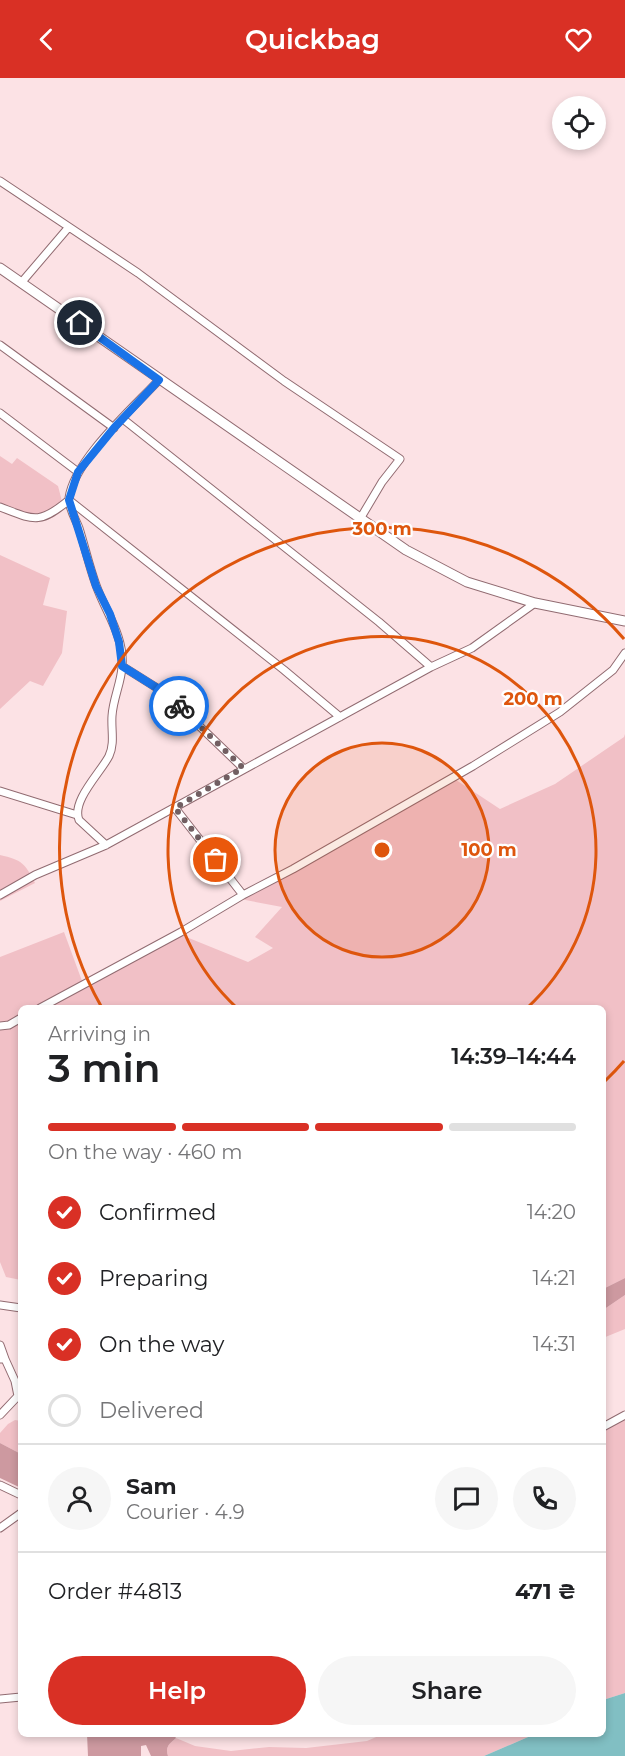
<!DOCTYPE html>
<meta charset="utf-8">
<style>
:root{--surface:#fff;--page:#f6f6f6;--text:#202124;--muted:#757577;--line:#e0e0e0;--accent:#d93025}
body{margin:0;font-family:Montserrat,sans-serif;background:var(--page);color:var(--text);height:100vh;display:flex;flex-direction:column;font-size:22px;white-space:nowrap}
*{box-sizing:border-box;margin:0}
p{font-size:20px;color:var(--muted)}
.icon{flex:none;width:33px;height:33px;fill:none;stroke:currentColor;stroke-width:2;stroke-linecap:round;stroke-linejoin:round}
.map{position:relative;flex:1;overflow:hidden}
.side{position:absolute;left:18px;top:927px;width:588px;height:732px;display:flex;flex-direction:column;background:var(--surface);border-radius:9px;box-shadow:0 3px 9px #0003}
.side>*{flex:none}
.tools{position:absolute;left:552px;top:18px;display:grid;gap:12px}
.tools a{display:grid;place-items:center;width:54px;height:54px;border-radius:50%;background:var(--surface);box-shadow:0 3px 9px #0003;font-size:30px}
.pin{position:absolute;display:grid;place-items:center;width:51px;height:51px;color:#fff;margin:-26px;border:3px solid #fff;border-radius:50%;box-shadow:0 2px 6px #0007}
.courier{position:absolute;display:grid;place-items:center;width:60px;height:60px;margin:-30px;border:4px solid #1a73e8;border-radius:50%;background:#fff;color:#222;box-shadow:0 2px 8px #0007}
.head em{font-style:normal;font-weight:600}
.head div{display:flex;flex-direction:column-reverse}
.head{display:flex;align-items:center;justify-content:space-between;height:102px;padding:0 30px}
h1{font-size:39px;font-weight:600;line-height:45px}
.bar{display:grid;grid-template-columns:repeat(4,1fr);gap:9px 6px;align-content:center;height:72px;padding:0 30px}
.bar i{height:8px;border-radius:4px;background:var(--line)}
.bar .on{background:var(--accent)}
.bar p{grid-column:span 4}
.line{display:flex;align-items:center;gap:15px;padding:0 30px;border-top:2px solid var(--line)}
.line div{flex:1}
.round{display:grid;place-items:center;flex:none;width:63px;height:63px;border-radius:32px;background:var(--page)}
ol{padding:0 30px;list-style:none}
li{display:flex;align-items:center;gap:18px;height:66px}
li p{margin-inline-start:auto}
li .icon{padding:6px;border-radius:50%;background:var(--accent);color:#fff;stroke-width:4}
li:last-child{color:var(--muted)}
li i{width:33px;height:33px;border:3px solid var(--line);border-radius:50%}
.primary-button{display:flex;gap:12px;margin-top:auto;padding:12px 30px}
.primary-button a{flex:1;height:69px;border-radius:36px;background:var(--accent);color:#fff;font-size:24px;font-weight:600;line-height:69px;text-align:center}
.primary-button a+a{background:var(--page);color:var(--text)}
header{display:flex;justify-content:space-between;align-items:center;height:78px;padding:0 30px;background:var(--accent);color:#fff;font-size:27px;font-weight:600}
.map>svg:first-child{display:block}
.green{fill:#f1c0c6}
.forest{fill:#cd99a0}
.water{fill:#81bfc3}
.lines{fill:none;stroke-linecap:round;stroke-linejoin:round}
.minor-casing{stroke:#916b71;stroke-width:9}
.secondary-casing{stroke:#916b71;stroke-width:11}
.minor{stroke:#fff;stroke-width:7}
.secondary{stroke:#fff;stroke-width:9}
.done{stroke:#725f62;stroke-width:6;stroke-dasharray:0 10.8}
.route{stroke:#1a73e8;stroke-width:8}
.ring{fill:none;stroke:#de560d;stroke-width:3}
.centre{fill:#de560d;stroke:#fff;stroke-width:3}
.ring-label{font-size:18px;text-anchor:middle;font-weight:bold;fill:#de560d;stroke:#fff;stroke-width:4.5;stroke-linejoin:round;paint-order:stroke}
</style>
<header><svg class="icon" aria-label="back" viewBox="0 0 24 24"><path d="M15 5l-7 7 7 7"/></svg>Quickbag<svg class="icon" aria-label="heart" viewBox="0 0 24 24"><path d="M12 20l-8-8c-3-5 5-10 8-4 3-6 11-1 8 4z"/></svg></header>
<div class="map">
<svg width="625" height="1678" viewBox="0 0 625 1678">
<rect width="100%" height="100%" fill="#fce2e5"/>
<!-- green -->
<path class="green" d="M0,378L12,386L17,380L58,408L64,431C42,452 25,441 0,431Z
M0,477L50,500L43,527L67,533L62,575L43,608L30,603L0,631Z
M625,656V1200L603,1211V930H21V1202L6,1199L0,1184V879L64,854L82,903L174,854L248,884L273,870L255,859L282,829L235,820L450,698L500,731L555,706L624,659Z
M0,777C22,782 25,785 35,805L0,823Z
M625,1217V1251L603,1260V1232Z
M625,1335V1615L603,1622V1346Z
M15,1342L21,1343V1376L0,1365V1355L8,1346Z
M383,1656H535L484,1678H168C165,1669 169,1666 176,1660L195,1668L231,1673L269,1669L306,1670L367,1663Z"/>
<!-- forest -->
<path class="forest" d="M625,1200V1217L603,1232V1211Z
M0,1365L21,1376V1410L0,1400Z
M87,1656H173L176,1660C169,1666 165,1669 168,1678H151L146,1667L141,1668V1678H88Z"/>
<!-- water -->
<path class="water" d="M625,1615V1678H484L535,1656H603V1622Z"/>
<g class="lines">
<!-- minor casing -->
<g class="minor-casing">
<path id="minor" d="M0,103L138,195L284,303L400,381L382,404L360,441
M21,205L68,150
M0,267L114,350
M0,335L78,394
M123,341L379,544L431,589
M0,429C34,442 39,447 69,422L284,592L340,639
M122,588L165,615L243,690
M0,713L77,737
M175,730L243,817L293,791L473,688L560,634L613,592L625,575
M106,767L79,742C71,723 101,694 109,678C115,665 111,652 112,638C113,621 121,605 122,589C125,559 105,533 96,507C89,488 85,469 79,450C76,442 68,429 69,420C74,382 133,330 159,302
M0,817L35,797L106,767L431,589L472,570L535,525
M40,930L181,854L243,817
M0,948L9,947L21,940
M0,1227L21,1230
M0,1267L5,1281
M0,1281H5L15,1303L18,1318L0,1337
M603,1349L625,1337
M0,1407L21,1417
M0,1450L21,1435
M0,1621L21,1619"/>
</g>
<!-- secondary casing -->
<g class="secondary-casing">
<path id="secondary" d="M0,190L406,472L467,504L535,525L625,543"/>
</g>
<!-- minor -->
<use href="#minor" class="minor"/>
<!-- secondary -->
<use href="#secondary" class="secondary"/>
</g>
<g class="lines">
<!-- done -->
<path class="done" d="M179,628L243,690L175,730L216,782"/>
<!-- route -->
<path class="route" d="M80,245L159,302L114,350L78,394L69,422L96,508L110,536L119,564L122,588L165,615L179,628"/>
</g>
<!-- distance rings -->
<circle cx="382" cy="772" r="107" fill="#de560d" fill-opacity=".12"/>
<g class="ring">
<circle cx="382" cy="772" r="107"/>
<path d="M237 930A214 214 0 1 1 527 930"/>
<path d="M624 983A321 321 0 0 1 605 1003M101 928A321 321 0 0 1 624 561"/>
</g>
<circle cx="382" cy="772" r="9" class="centre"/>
<g class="ring-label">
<text x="382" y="457">300 m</text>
<text x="533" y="627">200 m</text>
<text x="489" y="778">100 m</text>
</g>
</svg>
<div class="tools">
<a><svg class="icon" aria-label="locate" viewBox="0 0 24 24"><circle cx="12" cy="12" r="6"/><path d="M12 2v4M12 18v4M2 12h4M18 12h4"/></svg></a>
</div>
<div class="pin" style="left:216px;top:782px;background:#ea580c"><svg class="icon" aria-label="bag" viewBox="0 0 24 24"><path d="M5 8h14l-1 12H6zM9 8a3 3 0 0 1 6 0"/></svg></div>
<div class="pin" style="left:80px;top:245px;background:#1f2937"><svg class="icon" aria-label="home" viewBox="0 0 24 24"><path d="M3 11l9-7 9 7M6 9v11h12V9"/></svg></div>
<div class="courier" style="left:179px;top:628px"><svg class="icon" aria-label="bike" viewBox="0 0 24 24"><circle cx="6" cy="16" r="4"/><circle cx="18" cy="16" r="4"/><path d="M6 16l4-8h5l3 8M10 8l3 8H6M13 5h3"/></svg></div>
<section class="side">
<div class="head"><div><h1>3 min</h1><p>Arriving in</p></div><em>14:39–14:44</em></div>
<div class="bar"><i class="on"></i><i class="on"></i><i class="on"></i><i></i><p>On the way · 460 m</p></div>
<ol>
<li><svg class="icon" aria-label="check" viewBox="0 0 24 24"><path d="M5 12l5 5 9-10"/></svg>Confirmed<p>14:20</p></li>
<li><svg class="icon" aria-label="check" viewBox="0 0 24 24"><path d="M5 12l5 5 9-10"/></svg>Preparing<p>14:21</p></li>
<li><svg class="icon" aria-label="check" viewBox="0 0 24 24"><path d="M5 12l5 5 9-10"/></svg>On the way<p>14:31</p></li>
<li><i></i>Delivered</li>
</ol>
<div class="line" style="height:108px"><a class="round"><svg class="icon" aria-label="person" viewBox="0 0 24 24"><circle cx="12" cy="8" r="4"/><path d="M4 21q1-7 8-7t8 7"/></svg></a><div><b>Sam</b><p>Courier · 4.9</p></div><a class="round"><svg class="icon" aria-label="chat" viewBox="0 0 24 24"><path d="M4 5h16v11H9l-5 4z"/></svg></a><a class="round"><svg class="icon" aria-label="phone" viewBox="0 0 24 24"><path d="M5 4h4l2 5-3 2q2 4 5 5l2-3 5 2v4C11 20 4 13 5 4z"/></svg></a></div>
<div class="line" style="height:78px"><div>Order #4813</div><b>471 ₴</b></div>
<div class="primary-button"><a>Help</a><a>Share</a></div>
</section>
</div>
